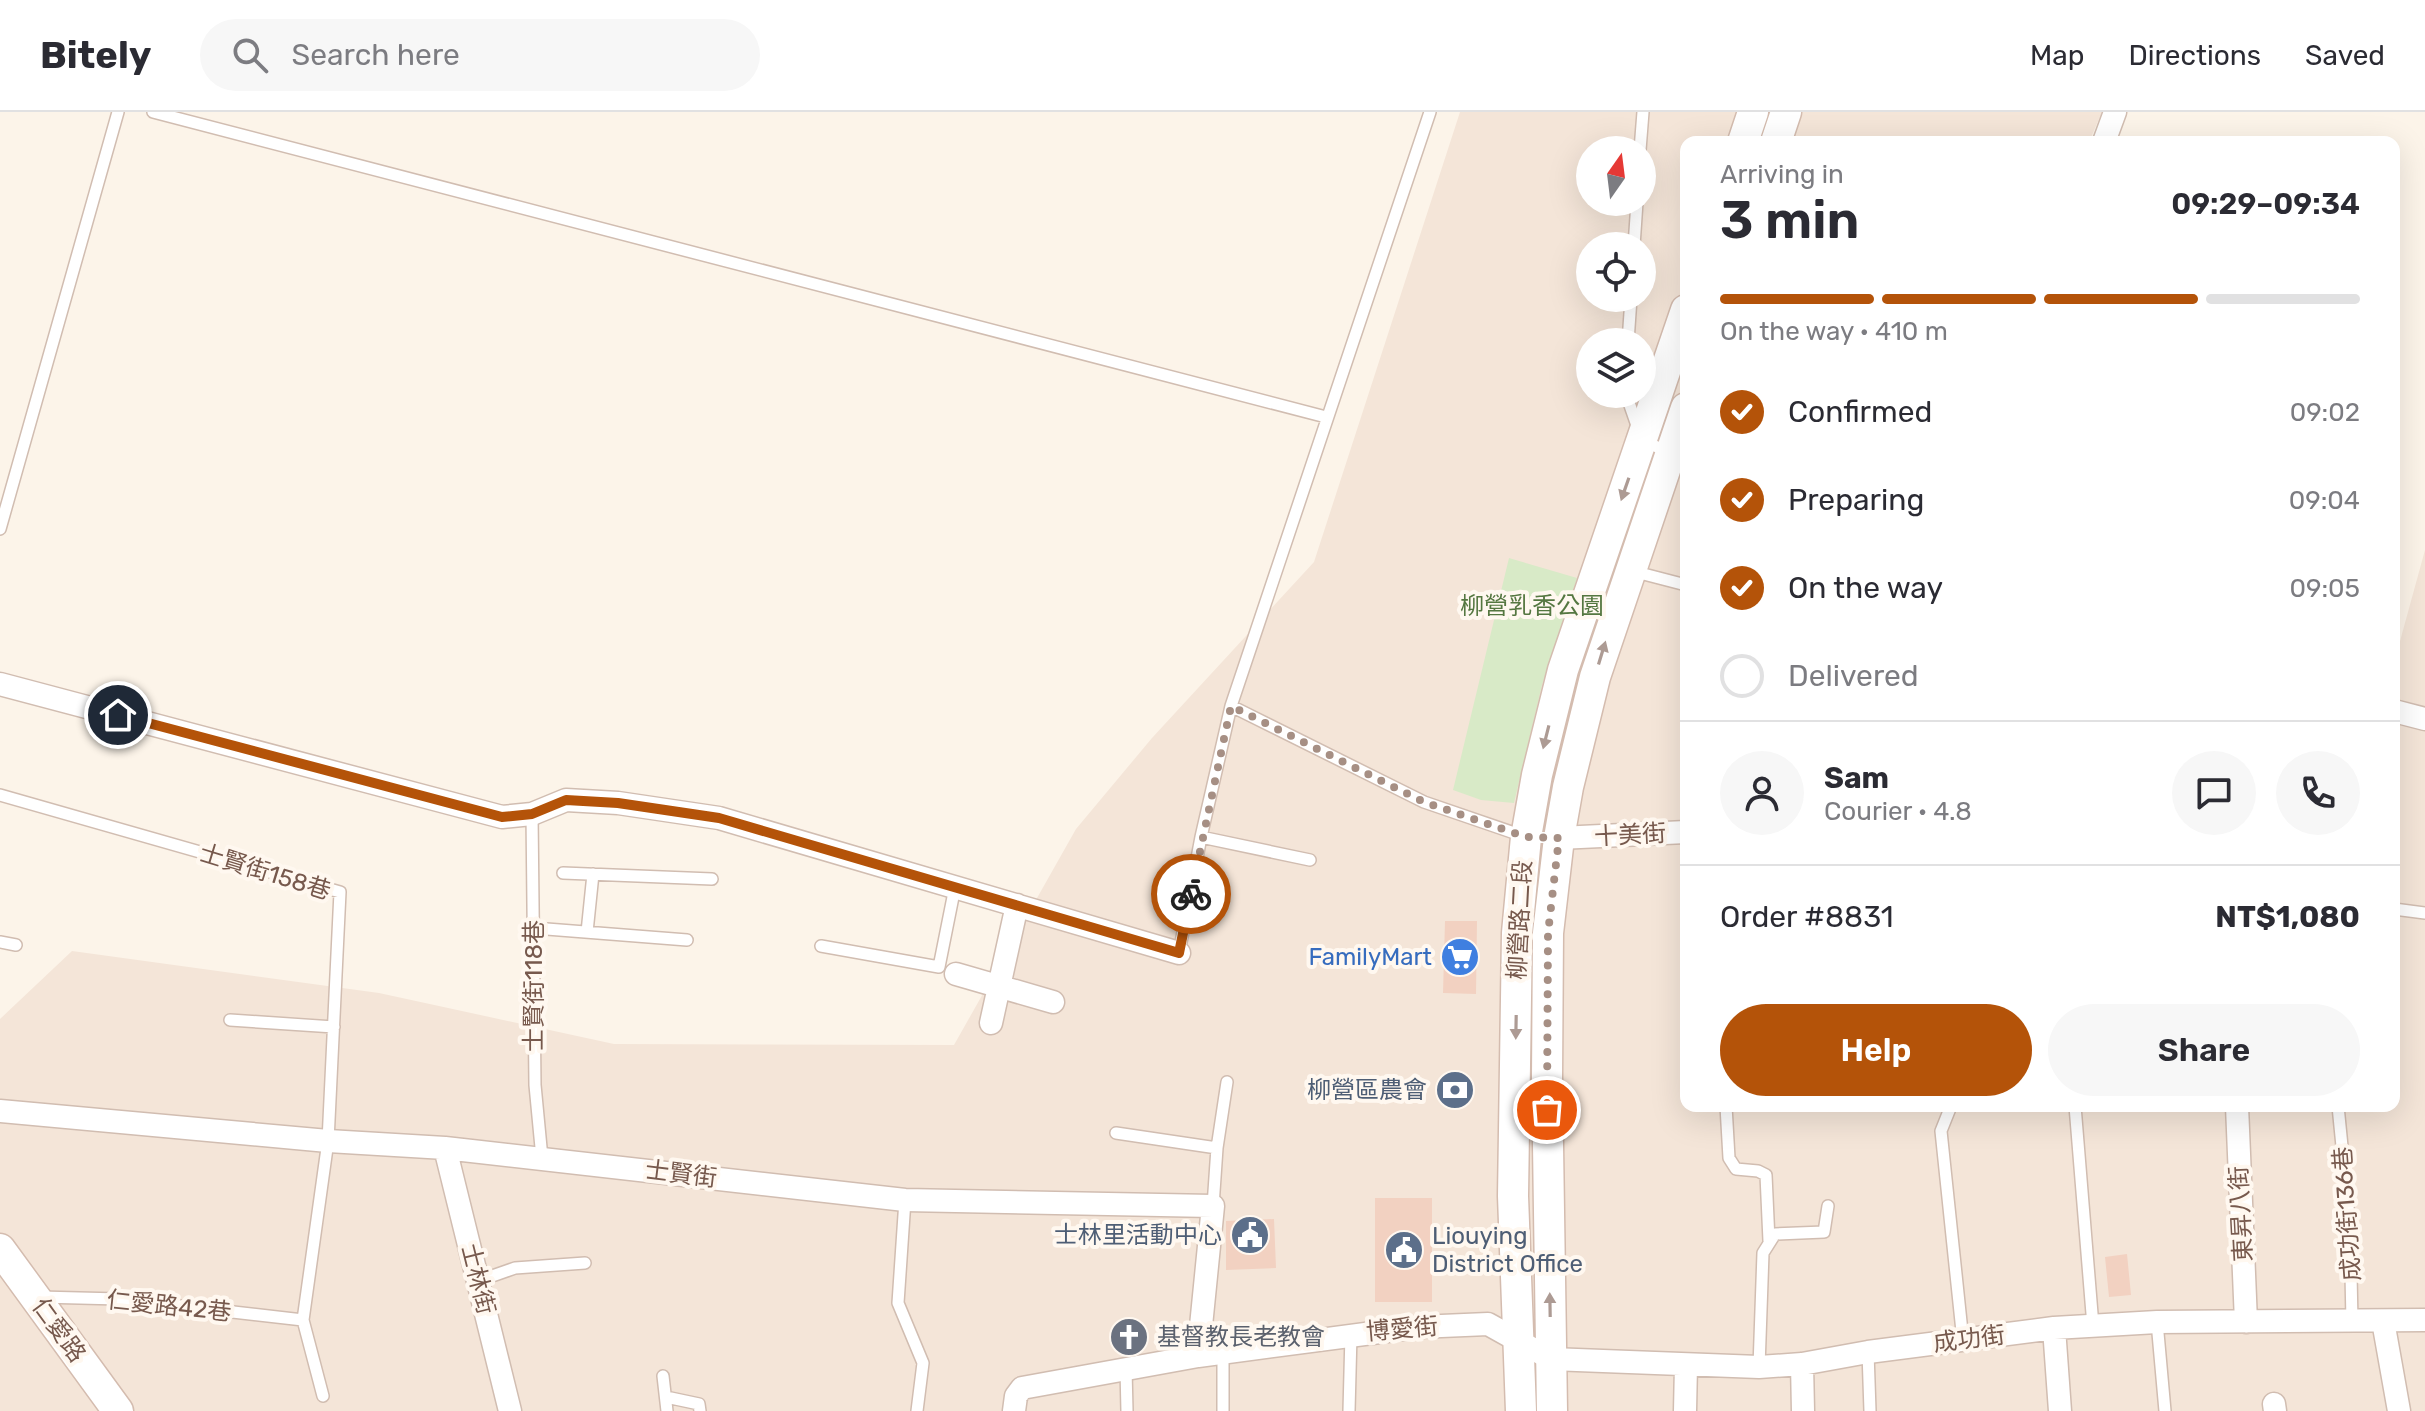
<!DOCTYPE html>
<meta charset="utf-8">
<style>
:root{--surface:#fff;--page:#f7f7f7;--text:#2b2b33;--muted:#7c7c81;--line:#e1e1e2;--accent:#b45309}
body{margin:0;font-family:Rubik,"Noto Sans TC",sans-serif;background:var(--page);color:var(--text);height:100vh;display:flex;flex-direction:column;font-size:30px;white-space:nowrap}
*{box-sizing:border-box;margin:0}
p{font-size:26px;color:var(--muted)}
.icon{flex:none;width:44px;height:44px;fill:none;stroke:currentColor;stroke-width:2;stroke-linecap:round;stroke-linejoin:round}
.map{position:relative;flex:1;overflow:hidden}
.drawer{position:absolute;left:1680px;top:24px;width:720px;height:976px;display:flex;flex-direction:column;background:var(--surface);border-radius:16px;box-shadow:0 8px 32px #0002}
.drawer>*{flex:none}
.needle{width:52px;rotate:14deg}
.buttons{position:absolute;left:1576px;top:24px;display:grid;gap:16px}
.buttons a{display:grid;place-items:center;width:80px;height:80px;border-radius:50%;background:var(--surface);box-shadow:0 8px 32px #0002;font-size:40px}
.pin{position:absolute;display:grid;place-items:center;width:68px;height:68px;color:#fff;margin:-34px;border:4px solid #fff;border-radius:50%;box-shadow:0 2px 8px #0007}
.courier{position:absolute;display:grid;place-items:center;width:80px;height:80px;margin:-40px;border:6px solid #b45309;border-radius:50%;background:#fff;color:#222;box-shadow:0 2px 10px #0007}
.overview em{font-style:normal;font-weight:600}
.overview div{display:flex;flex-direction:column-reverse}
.overview{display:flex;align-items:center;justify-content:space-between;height:136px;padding:0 40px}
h1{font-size:52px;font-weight:600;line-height:60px}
.bar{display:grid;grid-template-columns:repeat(4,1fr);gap:12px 8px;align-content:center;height:96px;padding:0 40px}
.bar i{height:10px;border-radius:6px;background:var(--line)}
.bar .selected{background:var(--accent)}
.bar p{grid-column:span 4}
.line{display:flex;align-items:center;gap:20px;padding:0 40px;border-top:2px solid var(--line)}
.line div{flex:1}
.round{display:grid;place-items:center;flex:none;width:84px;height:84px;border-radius:42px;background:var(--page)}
ol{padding:0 40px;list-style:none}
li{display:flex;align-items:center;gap:24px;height:88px}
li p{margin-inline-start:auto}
li .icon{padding:8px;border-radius:50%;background:var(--accent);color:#fff;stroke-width:4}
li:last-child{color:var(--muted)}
li i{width:44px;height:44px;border:4px solid var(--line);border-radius:50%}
.button{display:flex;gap:16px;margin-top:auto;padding:16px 40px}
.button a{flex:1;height:92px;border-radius:48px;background:var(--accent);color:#fff;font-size:32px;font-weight:600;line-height:92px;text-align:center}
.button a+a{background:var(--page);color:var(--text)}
header{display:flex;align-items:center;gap:48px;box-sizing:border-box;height:112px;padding:0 40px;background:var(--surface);border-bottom:2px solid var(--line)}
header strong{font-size:38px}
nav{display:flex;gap:44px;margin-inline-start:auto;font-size:28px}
.search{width:560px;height:72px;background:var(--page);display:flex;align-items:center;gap:20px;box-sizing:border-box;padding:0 28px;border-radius:44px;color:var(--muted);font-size:30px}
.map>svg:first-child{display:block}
.residential{fill:#f4e5d8;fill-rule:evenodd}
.green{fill:#d8eac7}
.building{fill:#f2d1c1}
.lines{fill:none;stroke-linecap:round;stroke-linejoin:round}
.lane-casing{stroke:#d1bdb1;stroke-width:14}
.street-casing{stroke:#d1bdb1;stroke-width:25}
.secondary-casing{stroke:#d4bcaf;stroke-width:33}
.lane{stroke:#fff;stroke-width:11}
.street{stroke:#fff;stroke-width:22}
.secondary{stroke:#fff;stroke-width:30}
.oneway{fill:#ad9b94}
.done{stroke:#a68f84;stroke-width:8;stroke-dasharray:0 14.4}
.route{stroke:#b45309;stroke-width:10}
.labels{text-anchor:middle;stroke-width:8;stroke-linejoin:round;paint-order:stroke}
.park-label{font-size:24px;fill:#557741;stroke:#fff8f0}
.street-label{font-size:24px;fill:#77594d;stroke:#fff8f0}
.shop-label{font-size:24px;fill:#366cbe;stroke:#fff8f0;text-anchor:end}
.service-label{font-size:24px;fill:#4e5e75;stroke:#fff8f0;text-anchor:end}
.worship-label{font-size:24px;fill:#5b616d;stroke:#fff8f0;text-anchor:start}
</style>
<header>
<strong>Bitely</strong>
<div class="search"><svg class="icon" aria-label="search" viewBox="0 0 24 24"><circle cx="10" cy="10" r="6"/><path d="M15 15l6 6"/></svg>Search here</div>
<nav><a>Map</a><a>Directions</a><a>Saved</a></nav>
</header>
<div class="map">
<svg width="2425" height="1299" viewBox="0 0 2425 1299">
<rect width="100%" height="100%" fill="#fcf4e9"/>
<!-- residential -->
<path class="residential" d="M1460,0H2102L2089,30H1686V994H2394V551L2425,438V1299H0V907L72,839L379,881L614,932L954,933L1076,717L1152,626L1314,450ZM1590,38H1642V90H1590ZM1590,134H1642V186H1590ZM1590,230H1642V282H1590Z"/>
<!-- green -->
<path class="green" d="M1509,446L1577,466L1542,573L1514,691L1481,688L1453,678Z"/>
<!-- building -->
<path class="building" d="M1445,809H1477L1476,882L1443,881Z
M1375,1086H1432V1190H1375Z
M1274,1107L1276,1156L1226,1158V1109Z
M2127,1142L2131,1183L2109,1185L2105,1145Z"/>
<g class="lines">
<!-- lane casing -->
<g class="lane-casing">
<path id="lane" d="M153,0L1326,305
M1640,38L1643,0
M1634,134L1637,90
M1628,230L1631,186
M1626,282L1642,328L1670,341
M0,417L118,0
M1632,459L1686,473
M1231,594L1430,0
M0,683L340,780L328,1029L303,1208L323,1284
M532,702L535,973L542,1046
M1201,725L1310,748
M563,761L712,767
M2394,797L2425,801
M534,816L687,828
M587,820L593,762
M0,830L16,833
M821,834L939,855L955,775
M1179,841L1201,725L1231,594L1424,690L1526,725L1558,726
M230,908L334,915
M1726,994L1729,1046L1736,1057L1758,1059L1766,1063L1769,1129
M1951,994L1941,1019L1963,1229
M2075,994L2093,1214
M2338,994L2350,1115L2352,1209
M1116,1021L1217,1036
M905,1088L898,1191L923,1251L917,1299
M1213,1094L1217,1036L1227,970
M478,1169L515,1156L585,1151
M40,1185L119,1187L303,1208
M2157,1210L2165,1299
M1223,1240V1299
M1868,1240L1870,1299
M1759,1255L1763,1141L1775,1122L1824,1120L1828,1094
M1126,1257L1127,1299
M663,1264L667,1299
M666,1285L699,1292L700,1299
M1349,1299L1351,1222"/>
</g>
<!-- street casing -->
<g class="street-casing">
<path id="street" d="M2104,30L2115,0
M0,572L502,705L532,702L566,688L618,691L719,706L1179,841
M2394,599L2425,607
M1559,726L1686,720
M956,862L1053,890
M991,911L1017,793
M2237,994L2246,1210
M0,999L328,1029L445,1036L905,1088L1213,1094L1198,1244
M445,1036L510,1299
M2383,1209L2399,1299
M2054,1216L2060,1299
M1802,1252L1803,1299
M2274,1292L2275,1299
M1014,1299L1016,1284L1022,1276L1198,1244L1418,1215L1488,1212L1551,1247L1759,1255L1802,1252L1868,1240L2054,1216L2157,1210L2425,1208
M1685,1299L1686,1253"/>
</g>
<!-- secondary casing -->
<g class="secondary-casing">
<path id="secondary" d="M1743,30L1753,0
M1776,30L1786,0
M0,1137L118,1299
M1521,1299L1513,1084L1517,821L1526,725L1537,663L1563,558L1686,198
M1552,1299L1547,966L1548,821L1559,726L1568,675L1595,565L1686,296"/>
</g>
<!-- lane -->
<use href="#lane" class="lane"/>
<!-- street -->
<use href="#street" class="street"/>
<!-- secondary -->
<use href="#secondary" class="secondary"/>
</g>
<!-- one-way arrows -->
<defs><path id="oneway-solid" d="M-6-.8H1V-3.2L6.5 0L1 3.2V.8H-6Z" transform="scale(2)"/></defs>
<g class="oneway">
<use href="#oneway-solid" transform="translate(1625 377) rotate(109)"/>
<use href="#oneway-solid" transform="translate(1602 541) rotate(-73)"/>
<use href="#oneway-solid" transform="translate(1546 625) rotate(104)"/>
<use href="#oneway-solid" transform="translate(1516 915) rotate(91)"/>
<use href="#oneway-solid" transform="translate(1550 1193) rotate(-91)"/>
</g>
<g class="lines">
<!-- done -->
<path class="done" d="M1191,782L1231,594L1424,690L1526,725L1559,726L1548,821L1547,998"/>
<!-- route -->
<path class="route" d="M118,603L502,705L532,702L566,688L618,691L719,706L1179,841L1191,782"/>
</g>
<!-- icons -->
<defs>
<g id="supermarket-disc" transform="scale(2)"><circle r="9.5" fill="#3f7fe0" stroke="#fff8f0"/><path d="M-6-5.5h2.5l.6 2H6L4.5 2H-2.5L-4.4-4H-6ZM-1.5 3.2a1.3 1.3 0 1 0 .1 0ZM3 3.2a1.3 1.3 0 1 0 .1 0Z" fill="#fff"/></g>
<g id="bank-disc" transform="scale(2)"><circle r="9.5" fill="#5c6f8a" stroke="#fff8f0"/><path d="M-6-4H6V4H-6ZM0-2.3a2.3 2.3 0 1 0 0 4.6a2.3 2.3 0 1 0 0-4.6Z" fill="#fff"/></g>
<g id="civic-disc" transform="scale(2)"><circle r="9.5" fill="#5c6f8a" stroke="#fff8f0"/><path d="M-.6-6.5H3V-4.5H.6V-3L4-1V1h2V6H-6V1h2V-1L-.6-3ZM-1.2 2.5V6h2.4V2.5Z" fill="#fff"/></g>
<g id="church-disc" transform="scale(2)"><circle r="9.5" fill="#6b7280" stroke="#fff8f0"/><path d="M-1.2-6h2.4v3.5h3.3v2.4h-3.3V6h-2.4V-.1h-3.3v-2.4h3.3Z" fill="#fff"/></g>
</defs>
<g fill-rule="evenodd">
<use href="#supermarket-disc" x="1460" y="845"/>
<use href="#bank-disc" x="1455" y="978"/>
<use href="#civic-disc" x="1250" y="1123"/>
<use href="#civic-disc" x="1404" y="1138"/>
<use href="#church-disc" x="1129" y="1225"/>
</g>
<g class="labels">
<!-- park labels -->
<g class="park-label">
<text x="1532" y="502">柳營乳香公園</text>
</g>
<!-- street labels -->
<g class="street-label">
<text transform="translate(1630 723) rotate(-3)" y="8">十美街</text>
<text transform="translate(265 760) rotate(17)" y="8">士賢街158巷</text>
<text transform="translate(1520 808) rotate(-87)" y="8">柳營路二段</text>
<text transform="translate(534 874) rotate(-90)" y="8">士賢街118巷</text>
<text transform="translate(681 1062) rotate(7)" y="8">士賢街</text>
<text transform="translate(2241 1102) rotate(-93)" y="8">東昇八街</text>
<text transform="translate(2347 1102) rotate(-94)" y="8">成功街136巷</text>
<text transform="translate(478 1167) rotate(76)" y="8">士林街</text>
<text transform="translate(169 1194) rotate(6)" y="8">仁愛路42巷</text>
<text transform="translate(1402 1217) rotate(-5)" y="8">博愛街</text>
<text transform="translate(59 1218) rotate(54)" y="8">仁愛路</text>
<text transform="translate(1969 1227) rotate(-7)" y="8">成功街</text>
</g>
<!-- shop labels -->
<g class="shop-label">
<text x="1432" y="853">FamilyMart</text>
</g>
<!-- service labels -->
<g class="service-label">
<text x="1427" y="986">柳營區農會</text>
<text x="1222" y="1131">士林里活動中心</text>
<text x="1432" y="1132" text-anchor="start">Liouying<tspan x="1432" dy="28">District Office</tspan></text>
</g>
<!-- worship labels -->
<g class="worship-label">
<text x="1157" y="1233">基督教長老教會</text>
</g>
</g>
</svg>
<div class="buttons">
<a><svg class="needle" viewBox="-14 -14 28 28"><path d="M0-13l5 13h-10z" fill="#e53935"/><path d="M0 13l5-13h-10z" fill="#7c7c81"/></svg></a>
<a><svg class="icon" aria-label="locate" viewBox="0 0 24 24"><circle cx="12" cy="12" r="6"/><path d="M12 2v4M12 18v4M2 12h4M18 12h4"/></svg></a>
<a><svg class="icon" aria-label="layers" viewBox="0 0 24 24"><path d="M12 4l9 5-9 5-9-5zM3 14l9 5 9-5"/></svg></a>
</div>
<div class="pin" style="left:1547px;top:998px;background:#ea580c"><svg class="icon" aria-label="bag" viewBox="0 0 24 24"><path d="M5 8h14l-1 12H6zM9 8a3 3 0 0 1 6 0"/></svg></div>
<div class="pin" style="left:118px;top:603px;background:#1f2937"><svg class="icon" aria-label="home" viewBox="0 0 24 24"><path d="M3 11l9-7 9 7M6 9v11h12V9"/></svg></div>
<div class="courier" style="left:1191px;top:782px"><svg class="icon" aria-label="bike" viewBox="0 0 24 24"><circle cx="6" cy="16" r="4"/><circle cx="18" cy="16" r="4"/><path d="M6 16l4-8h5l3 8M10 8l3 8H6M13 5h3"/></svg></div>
<section class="drawer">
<div class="overview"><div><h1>3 min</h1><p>Arriving in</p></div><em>09:29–09:34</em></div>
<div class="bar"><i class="selected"></i><i class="selected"></i><i class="selected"></i><i></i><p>On the way · 410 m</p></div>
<ol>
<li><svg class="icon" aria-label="check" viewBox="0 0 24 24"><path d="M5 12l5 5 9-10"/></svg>Confirmed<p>09:02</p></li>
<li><svg class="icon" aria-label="check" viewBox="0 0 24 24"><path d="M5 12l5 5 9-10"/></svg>Preparing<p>09:04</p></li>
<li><svg class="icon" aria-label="check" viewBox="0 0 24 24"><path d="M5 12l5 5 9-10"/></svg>On the way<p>09:05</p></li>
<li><i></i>Delivered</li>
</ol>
<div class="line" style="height:144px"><a class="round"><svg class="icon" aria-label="person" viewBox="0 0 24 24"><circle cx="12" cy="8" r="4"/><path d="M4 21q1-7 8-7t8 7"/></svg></a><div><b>Sam</b><p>Courier · 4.8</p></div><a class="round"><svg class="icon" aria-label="chat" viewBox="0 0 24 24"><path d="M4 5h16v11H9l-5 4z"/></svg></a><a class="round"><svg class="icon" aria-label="phone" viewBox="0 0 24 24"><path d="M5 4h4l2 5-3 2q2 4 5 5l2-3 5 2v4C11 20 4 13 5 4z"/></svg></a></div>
<div class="line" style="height:104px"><div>Order #8831</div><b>NT$1,080</b></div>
<div class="button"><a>Help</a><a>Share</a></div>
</section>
</div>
